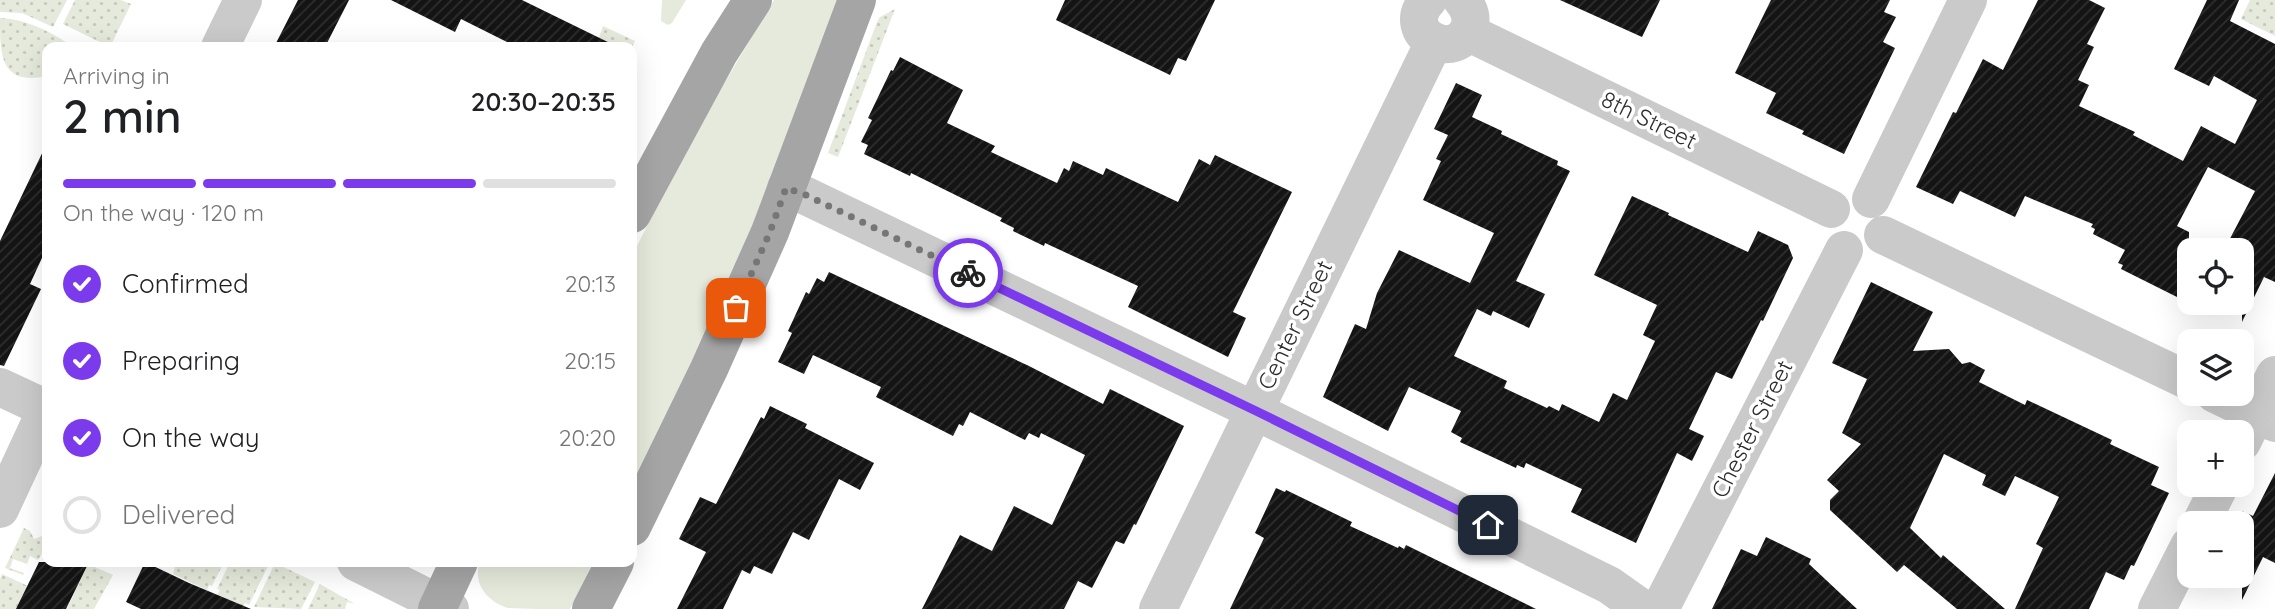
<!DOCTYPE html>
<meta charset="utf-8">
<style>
:root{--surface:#fff;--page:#f6f6f6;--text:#202124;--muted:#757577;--line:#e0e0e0;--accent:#7c3aed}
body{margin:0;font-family:Quicksand,sans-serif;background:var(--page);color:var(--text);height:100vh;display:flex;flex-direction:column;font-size:26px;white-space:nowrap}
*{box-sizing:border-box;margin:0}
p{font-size:23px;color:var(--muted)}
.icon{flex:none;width:38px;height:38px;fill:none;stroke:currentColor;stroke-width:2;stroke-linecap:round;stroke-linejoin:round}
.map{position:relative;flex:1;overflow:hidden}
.side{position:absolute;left:42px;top:42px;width:595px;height:525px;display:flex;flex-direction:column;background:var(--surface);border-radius:14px;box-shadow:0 7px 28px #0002}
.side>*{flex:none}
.tools{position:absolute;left:2177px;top:238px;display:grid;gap:14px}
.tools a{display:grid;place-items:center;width:77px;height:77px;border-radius:14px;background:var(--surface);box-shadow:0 7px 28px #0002;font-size:35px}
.pin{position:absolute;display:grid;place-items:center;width:60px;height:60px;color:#fff;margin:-30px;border-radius:14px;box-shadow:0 4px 10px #0006}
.courier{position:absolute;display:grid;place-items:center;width:70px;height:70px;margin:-35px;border:5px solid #7c3aed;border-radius:50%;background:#fff;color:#222;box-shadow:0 2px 9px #0007}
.headline em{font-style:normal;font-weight:600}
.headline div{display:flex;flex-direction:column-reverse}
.headline{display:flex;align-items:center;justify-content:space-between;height:119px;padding:0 21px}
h1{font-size:46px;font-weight:600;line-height:52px}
.bar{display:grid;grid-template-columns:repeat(4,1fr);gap:10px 7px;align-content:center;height:84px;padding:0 21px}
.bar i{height:9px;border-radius:5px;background:var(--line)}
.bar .active{background:var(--accent)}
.bar p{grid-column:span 4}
ol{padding:0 21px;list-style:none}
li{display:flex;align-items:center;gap:21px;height:77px}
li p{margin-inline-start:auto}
li .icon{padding:7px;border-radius:50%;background:var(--accent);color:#fff;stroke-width:4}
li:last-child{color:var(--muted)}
li i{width:38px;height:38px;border:4px solid var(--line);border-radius:50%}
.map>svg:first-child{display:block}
.grass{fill:url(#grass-dots)}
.park{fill:#e5eadc}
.building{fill:url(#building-hatch)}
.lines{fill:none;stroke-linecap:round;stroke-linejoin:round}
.minor{stroke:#cacaca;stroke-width:38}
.major{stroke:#a5a5a5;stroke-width:38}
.done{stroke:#767676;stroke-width:7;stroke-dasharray:0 12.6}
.route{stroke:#7c3aed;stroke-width:9}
.labels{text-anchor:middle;stroke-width:7;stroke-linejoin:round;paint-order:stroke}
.street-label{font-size:23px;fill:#2d2d2d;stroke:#fff}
</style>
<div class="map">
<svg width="2275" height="609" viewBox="0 0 2275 609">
<defs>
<pattern id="grass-dots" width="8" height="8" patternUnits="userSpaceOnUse" patternTransform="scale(1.75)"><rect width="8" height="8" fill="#e5eadc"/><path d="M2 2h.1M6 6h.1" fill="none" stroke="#c5c9bd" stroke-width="1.8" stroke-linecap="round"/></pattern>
<pattern id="building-hatch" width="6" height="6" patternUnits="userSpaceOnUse" patternTransform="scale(1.75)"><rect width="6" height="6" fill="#141414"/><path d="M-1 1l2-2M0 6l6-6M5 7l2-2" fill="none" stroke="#2e2e2e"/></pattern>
</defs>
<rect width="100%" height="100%" fill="#fff"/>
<!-- grass -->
<path class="grass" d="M0,0H67L53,27L22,13L0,12Z
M75,0H121L131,4L110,47L63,24Z
M2250,0H2275V36L2241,19Z
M895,9L838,157L828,153L877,22L880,17Z
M0,18C26,19 52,32 73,47H47V76C0,86 0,55 0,18Z
M603,26L635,41L632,47H596Z
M24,528L30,531L34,539L47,534V546L38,560L30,556L27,564L13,559L10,568L24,573L23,575L5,568Z
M176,562H224L212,586L209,585L207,590L173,574Z
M230,562H270L249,605L245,603L243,608L217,595L220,590L217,589Z
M275,563L315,582L301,609L254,607Z
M88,564L113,575L94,609H67Z
M2,574L28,586L17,609H0V579Z
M320,584L355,604L347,602L345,609H308Z"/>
<!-- park -->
<path class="park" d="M662,0H686L672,23L668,25L661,21Z
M774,0H838L730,285L632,484V256L689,142Z
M480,562H593L570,609C553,609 524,609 508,608C488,602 472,584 480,562Z"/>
<!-- building -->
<path class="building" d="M298,0H349L325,47H274Z
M391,0H522L618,47H517L461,19L455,32Z
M1065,0H1215L1186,61L1178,58L1170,75L1056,20Z
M1560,0H1660L1642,37Z
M1771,0H1890L1884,12L1896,17L1883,42L1895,48L1844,154L1802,134L1804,131L1766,113L1776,93L1735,73Z
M2038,0H2089L2105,8L2087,44L2094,47L2078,80L2089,85L2079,106L2135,132L2133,135L2183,161L2201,126L2235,144L2257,100L2214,76L2209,86L2174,69L2207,0H2239L2230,21L2275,44V282L2264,277L2242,322V250H2224L2255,191L2208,167L2177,226L2189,232V298L2179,293L2177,297L2121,269L2123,265L2118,263L2125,250L2093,234L2095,229L2091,227L2093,224L2025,196L2015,217L1960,191L1953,204L1916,187L1953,112L1956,113L1983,59L2003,70Z
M900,57L963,90L947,123L995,146L991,152L1057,183L1064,168L1069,171L1073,161L1103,175L1106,168L1178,202L1199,159L1210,165L1215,155L1292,192L1233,312L1246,318L1228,357L1128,307L1138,286L1045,243L1044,246L1013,231L1014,228L1000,221L1002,218L911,173L910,176L864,154L868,145L861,142L872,120L868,118L891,70L893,71Z
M1456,83L1482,95L1472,117L1502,131L1501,134L1558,161L1557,165L1570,171L1516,281L1545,294L1529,328L1493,311L1491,316L1477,309L1454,356L1507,381L1504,388L1547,408L1549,406L1559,411L1562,404L1599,422L1613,393L1627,400L1655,341L1643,335L1657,305L1594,275L1632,196L1669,213L1668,215L1748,252L1758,231L1788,245L1793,258L1763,321L1761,320L1732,379L1716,372L1689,429L1704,436L1692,461L1677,453L1636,543L1571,512L1582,489L1526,463L1524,468L1517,465L1516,468L1460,442L1462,438L1451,432L1461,411L1409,387L1388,431L1323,397L1355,324L1366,329L1377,293L1399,250L1470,283L1494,233L1423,200L1441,161L1436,159L1448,135L1434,129Z
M47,143V247L30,284L41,289L4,366L0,365V241Z
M829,272L1029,366L1103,404L1110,389L1184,426L1136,525L1134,524L1124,544L1116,541L1092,588L1078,581L1064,609H922L960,535L992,551L1014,506L1052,525L1085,455L1041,433L1039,438L1029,433L1025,440L970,412L963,426L959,424L953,436L876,397L881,387L813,355L804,374L778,362L792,333L788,331L806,292L809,294L817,278L824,282Z
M1871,282L1933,312L1913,351L1949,349L1962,364L1970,362L1985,370L1979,382L2025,405L2027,400L2112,440L2110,444L2159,467L2151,485L2169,493L2134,566L2131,565L2124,580L2106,572L2089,609H2015L2043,548L2036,544L2059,497L2015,476L2005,496L1982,485L1986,475L1944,454L1910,528L1941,558L1943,555L2005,609H1957L1904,565L1897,572L1830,510V500L1839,491L1827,480L1861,444L1842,433L1867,379L1832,363Z
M770,406L807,424L805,428L874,463L860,490L839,479L809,540L793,532L772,574L754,566L750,574L742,570L723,609H677L706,552L679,539L700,497L716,504L761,417L764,419Z
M2275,473V563L2263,557L2242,600V511L2253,516Z
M1276,488L1285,492L1286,490L1352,522L1350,526L1398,548L1399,546L1404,549L1406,545L1536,609H1230L1264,538L1255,533Z
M1766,537L1811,559L1809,564L1857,609H1712L1741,549L1757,556Z
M39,562H89L66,609H16Z
M145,562L189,583L251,609H141L126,602Z"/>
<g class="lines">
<!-- minor -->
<path class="minor" d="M1428,0C1396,35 1459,65 1470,25C1472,15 1468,7 1462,0
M1467,32L1831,209
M220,47L243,0
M786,188L806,196L1253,410L1609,585L1643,609
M1871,199L1968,0
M1883,235L2189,381
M0,387L47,409
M2215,394L2275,423
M2242,442L2275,375
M0,509L47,408
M2201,523L2220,485
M356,562L450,609
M1158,609L1434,42
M1660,609L1844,250
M2157,609L2189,546"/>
<!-- major -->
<path class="major" d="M632,214L719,53L753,0
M632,527L709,369L770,232L857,0
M437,609L459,562
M591,609L615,562"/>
</g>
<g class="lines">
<!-- done -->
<path class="done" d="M736,308L770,232L786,188L806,195L968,273"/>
<!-- route -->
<path class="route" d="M968,273L1254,410L1488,525"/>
</g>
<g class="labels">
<!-- street labels -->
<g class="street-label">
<text transform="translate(1649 120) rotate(26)" y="8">8th Street</text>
<text transform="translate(1295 325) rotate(-64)" y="8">Center Street</text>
<text transform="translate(1752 429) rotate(-63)" y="8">Chester Street</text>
</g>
</g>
</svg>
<div class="tools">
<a><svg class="icon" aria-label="locate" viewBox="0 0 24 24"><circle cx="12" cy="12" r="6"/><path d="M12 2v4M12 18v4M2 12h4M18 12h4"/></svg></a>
<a><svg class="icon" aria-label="layers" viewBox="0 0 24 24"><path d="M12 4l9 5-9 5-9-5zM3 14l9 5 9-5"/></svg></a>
<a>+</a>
<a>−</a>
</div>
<div class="pin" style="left:736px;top:308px;background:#ea580c"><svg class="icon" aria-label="bag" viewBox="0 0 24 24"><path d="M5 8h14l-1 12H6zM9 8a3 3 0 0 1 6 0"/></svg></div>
<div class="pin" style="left:1488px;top:525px;background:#1f2937"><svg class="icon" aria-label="home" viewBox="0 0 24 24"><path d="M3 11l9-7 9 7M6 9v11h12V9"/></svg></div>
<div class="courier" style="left:968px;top:273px"><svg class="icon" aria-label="bike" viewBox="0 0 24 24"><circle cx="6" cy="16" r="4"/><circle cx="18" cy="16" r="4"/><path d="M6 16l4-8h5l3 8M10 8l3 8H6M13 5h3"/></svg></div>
<section class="side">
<div class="headline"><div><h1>2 min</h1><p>Arriving in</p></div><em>20:30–20:35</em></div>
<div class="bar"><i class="active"></i><i class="active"></i><i class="active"></i><i></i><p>On the way · 120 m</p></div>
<ol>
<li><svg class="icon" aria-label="check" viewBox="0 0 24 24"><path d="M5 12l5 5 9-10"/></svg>Confirmed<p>20:13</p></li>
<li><svg class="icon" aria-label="check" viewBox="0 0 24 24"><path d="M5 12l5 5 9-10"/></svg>Preparing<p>20:15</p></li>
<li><svg class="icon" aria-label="check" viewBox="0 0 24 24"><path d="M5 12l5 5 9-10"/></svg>On the way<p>20:20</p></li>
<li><i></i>Delivered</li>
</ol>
</section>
</div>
